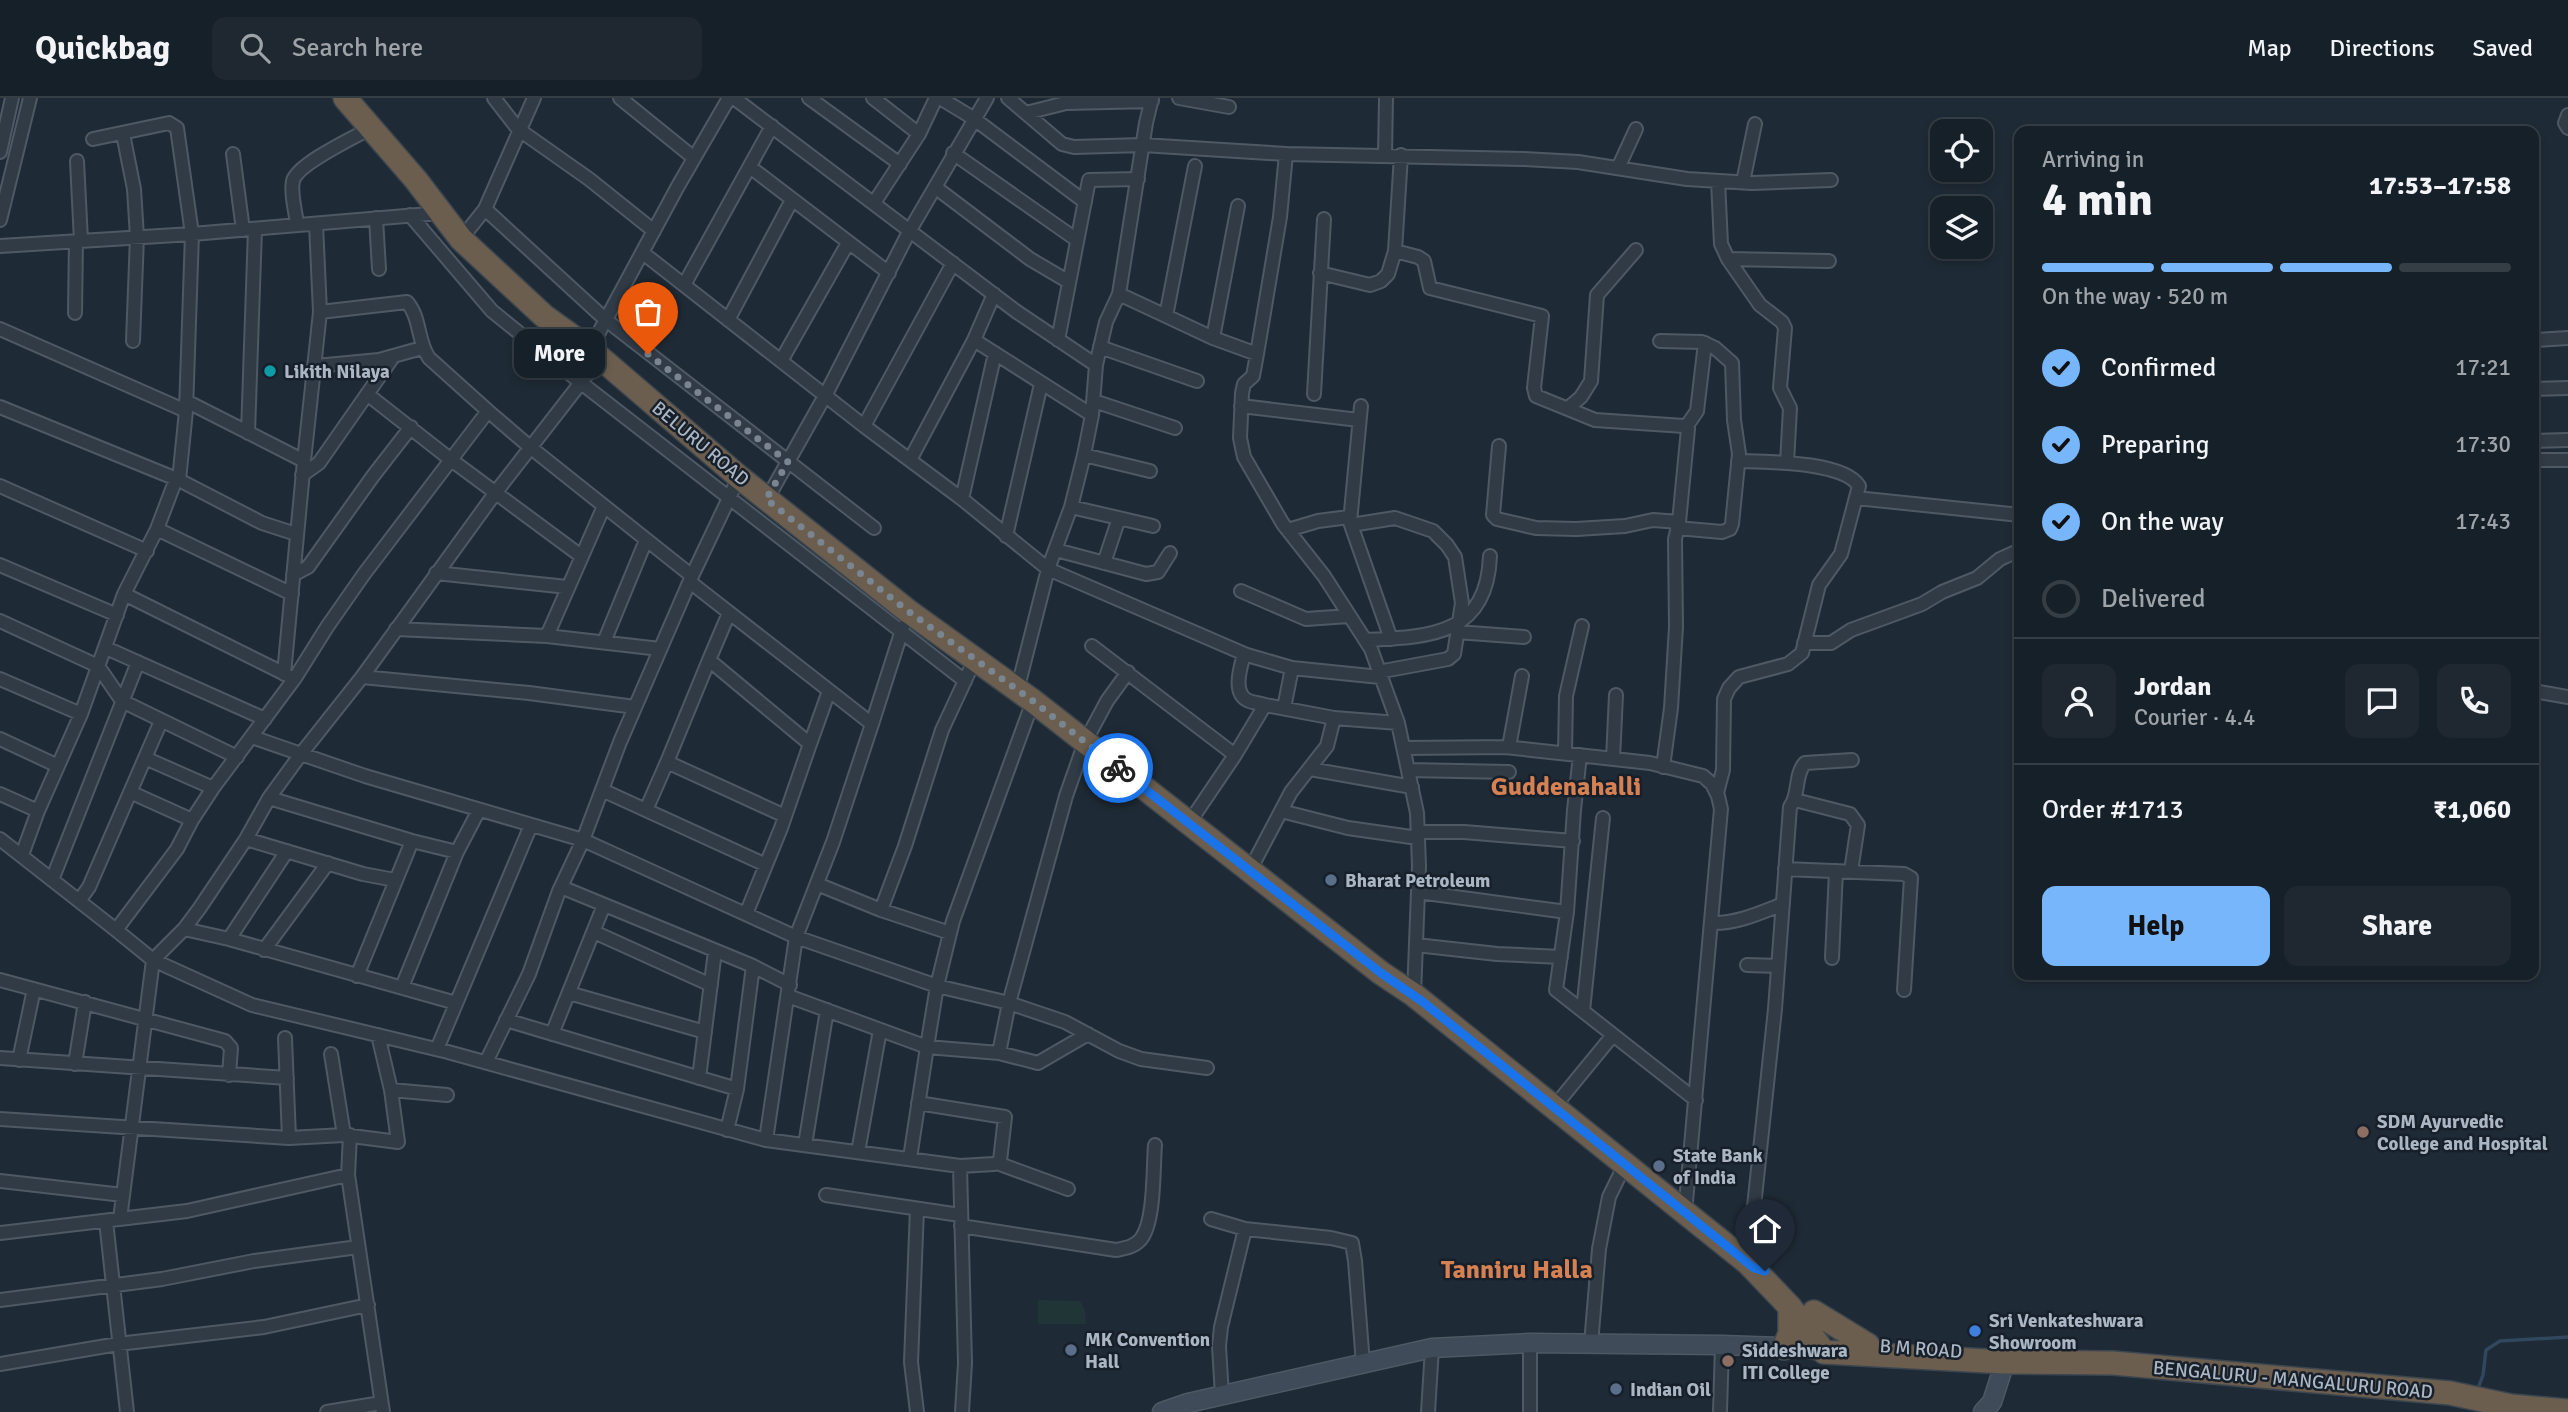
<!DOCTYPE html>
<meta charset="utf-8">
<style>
:root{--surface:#162028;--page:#1f2830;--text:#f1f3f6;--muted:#9ea3a8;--line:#353e45;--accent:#78b6fb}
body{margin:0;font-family:Signika,sans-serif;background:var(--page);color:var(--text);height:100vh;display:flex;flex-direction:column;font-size:26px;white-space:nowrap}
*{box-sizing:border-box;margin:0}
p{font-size:23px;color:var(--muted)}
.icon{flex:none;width:38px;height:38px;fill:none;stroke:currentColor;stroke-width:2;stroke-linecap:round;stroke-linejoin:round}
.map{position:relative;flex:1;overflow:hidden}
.side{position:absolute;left:2014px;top:28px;width:525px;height:854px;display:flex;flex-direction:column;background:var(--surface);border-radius:14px;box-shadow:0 4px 10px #0003,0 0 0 2px var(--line)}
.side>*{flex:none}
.fabs{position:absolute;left:1930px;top:21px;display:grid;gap:14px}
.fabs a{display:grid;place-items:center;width:63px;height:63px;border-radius:14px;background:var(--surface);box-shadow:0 4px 10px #0003,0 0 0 2px var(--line);font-size:35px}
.pin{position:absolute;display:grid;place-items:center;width:60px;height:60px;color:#fff;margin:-72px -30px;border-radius:50% 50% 50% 0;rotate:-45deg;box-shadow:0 0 7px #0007}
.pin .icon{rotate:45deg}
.courier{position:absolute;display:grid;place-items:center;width:70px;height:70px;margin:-35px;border:5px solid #1a73e8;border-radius:50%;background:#fff;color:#222;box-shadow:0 2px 9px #0007}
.bubble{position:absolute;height:49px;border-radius:14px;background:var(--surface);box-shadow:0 4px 10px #0003,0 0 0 2px var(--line);font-size:23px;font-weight:700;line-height:49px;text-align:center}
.overview em{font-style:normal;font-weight:700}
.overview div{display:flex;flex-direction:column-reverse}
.overview{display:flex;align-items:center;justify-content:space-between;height:119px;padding:0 28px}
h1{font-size:46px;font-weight:700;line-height:52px}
.bar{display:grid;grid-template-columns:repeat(4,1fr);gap:10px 7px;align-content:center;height:84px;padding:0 28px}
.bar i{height:9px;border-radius:5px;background:var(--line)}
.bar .current{background:var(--accent)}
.bar p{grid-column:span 4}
.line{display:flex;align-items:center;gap:18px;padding:0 28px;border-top:2px solid var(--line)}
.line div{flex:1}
.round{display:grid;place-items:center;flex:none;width:74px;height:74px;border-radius:14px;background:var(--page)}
ol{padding:0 28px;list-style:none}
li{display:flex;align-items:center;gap:21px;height:77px}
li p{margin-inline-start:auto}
li .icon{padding:7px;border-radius:50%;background:var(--accent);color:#111;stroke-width:4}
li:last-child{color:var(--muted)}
li i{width:38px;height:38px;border:4px solid var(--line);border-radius:50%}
.action{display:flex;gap:14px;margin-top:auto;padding:14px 28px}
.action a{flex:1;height:80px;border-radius:14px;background:var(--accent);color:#111;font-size:28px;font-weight:700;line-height:80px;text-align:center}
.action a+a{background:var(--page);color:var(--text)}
header{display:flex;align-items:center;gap:42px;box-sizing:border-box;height:98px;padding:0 35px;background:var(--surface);border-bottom:2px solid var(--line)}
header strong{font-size:33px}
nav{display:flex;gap:38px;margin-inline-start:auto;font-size:24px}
.search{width:490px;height:63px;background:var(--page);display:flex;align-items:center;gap:18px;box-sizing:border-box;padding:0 24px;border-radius:14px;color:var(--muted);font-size:26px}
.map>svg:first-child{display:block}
.green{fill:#203636}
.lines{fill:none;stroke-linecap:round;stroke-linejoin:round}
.stream{stroke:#30475d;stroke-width:3.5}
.street-casing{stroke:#4e5964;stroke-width:16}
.secondary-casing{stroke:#4e5964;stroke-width:21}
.highway-casing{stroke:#3c4650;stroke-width:26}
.street{stroke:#313b46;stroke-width:12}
.secondary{stroke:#3f4b59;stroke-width:18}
.highway{stroke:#6c5e4e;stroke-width:23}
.done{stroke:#798591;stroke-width:7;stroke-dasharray:0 12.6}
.route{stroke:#1a73e8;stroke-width:9}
.culture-dot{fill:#0f9aa8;stroke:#17202a;stroke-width:2.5}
.service-dot{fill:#5c6f8a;stroke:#17202a;stroke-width:2.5}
.education-dot{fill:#8d6e63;stroke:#17202a;stroke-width:2.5}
.shop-dot{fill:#3f7fe0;stroke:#17202a;stroke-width:2.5}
.labels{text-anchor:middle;stroke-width:5;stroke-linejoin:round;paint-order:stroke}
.poi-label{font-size:19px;font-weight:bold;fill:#aab6c3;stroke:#17202a;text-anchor:start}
.street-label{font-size:19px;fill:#aab6c3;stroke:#17202a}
.district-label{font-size:26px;font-weight:bold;fill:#d68153;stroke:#17202a}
</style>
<header>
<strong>Quickbag</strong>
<div class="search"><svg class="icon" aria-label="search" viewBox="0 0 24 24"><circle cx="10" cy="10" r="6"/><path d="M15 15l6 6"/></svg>Search here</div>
<nav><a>Map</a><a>Directions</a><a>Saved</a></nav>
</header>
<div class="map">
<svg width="2568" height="1314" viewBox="0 0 2568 1314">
<rect width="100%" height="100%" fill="#1e2a35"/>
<!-- green -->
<path class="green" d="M1038,1202L1080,1203L1085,1212L1086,1226H1038Z"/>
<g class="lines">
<!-- stream -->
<path class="stream" d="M2477,1293L2483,1277L2486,1252L2500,1243L2568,1239"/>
<!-- street casing -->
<g class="street-casing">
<path id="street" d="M494,0L518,31L589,81L654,133
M620,0L694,60
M734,0L1017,214L1096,267
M809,0L900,66
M873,0L919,36
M940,0L973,20L1085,104
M1008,0L1062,46L1074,49L1143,47L1286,56L1524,61L1578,64L1687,81L1752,85L1831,82
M1179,0L1229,9
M1026,15L1066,5L1152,3
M2568,17L2565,25L2568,30
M123,36L134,91L137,139L133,243
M93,41L169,25L177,30L192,136L186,313L179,382
M0,54L12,0
M953,55L1077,142
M233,56L243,132
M1286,56L1280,119L1257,256L1253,278L1244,286L1242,295L1240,340L1244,359L1283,426L1324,478L1371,551L1398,625L1417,715L1419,768L1414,897
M1385,57L1386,0
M77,63L81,143
M750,69L889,175
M1618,70L1636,31
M1718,83L1721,146L1728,161L1829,163
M1743,84L1755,26
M935,89L1030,161L1069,184
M874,105L919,36L936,0
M485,111L606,222L874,430
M410,117L492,213L580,284L965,583
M376,120L379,171
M0,122L30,0
M297,127C296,114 290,95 293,83C297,66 355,39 371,30
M461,141L485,111L534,0
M0,148L192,136L441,115
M1395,153L1418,159L1424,163L1430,190L1542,218L1534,290L1536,298L1595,322L1684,328L1688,331L1679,424L1675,441L1676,529L1671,610L1663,669
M643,155L864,328L962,401L1048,471L1247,557L1292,570L1380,579
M1728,161L1760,207L1782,224L1785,230L1780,290L1790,310L1787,365
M1320,175L1370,187L1381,183L1388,176L1395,153L1401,57
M684,187L772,28
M1119,196L1213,240L1257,256
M320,214L407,204C421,220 417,243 429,260L488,313
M75,215L76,143
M1166,218L1195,68
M728,222L792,102
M0,231L186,313
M1213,240L1238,108
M974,242L994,196
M1058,242L1089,82L1138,81
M2534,242L2568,240
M1660,243L1702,244L1715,250L1732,265L1734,322L1739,356L1732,426L1730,431L1722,434L1677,430
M1100,249L1197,283
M590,251L678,88L729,0
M781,263L848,145
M316,268L379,262L422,250
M2534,291L2568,290
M367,296L450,361L581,458
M1314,296L1324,121
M186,303L304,363L320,214L316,126
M1094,303L1175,330
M1241,308L1359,322
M1361,308L1350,424L1391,541
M0,309L179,382L262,425L296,436
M1568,310L1581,299L1591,283L1597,197L1636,152
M864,328L953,165
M1686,329L1697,313L1705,245
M248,335L255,131
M2534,343L2568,342
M1499,348L1493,417L1497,421L1536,430L1576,431L1625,428L1653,422L1679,424
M1084,357L1150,373
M910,362L974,242L1092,317
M2534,362H2568
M302,377L319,365L393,259
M0,388L147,453
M1856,400L2020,417
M767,401L826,296L910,132L987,0
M962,401L995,255
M1071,409L1153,428
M1351,427L1395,420L1433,433L1447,447L1455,459L1462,505L1454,556L1448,561L1378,574
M157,431L292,496
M1288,432L1318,423L1349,419
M1006,438L1041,286
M1056,452L1146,476L1158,474L1170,455
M1104,465L1119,420
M0,467L117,517
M436,475L567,489
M293,477L308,469L373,378L411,329
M692,478L530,349L488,313L364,476L327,529L295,580L213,690L192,722L177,751L116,832L153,862L252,907L448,954L766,1042L960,1068L965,1265L962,1314
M690,484L872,626L903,529
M1241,493L1306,521L1349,518
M124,496L291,579
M729,515L709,562L810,646L781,730L746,816
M0,523L98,568L122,603L237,659
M396,531L547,538L660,551
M1457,534L1524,539
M547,538L604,408
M1365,542C1429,539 1487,538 1490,458
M604,544L646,442
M1804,545H1831L1851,532L1922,506L1942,494L1977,480L2000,461L2020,452
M1092,548L1235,657
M106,550L265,621
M1244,556C1241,568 1232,594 1247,602C1252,605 1260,605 1265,607
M284,576L304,363
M362,579L529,595L635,609
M0,581L81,616
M1014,589L1020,581L1048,471L1071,409L1084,357L1092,317L1096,267L1106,224L1119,196L1146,25L1152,0
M2534,593L2568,599
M1284,610L1292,570
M252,639L301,656L362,579L496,394L600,260
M0,641L58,668
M810,646L829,593
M1509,649L1522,578
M1404,650L1505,649L1650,665L1703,678L1712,686L1718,698L1721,711L1685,1115
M1565,655L1566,598L1582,528
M1580,657L1574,712L1567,814L1556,892L1696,1002
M145,660L213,690
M1613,661L1616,597
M667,664L709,562
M1310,671L1412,689
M1408,672L1509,674
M602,692L766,767
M130,694L192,722
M1717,695L1723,672L1724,601L1729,590L1739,579L1788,566L1802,555L1819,487L1841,456L1859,388C1843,363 1766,364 1738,363
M0,696L38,713
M269,700L412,743L457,754
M1795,702L1850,716L1858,727L1851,773
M646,712L667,664L785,718
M1281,713L1348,730L1418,740
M1189,725L1235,657L1265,607L1334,620L1398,625
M1418,734H1464L1573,743
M0,741L116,832
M246,741L363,776L395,782
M22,757L38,713L81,616L124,496L157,431L176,381
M1785,771L1904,776L1911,780L1904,892
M1250,772L1291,694L1327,648L1334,620
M52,782L138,564
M817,786L881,812L950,835
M561,789L753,868L790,887
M1418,794L1567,814
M79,803L89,789L161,623
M881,812L905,748L942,632L975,561
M1711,825C1736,826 1760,815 1783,806
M184,831L229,841L456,905
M594,834L711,887
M229,841L287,753
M1416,847L1497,856L1561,859
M264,852L328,765
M1832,860L1836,773
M1747,867L1778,868
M357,878L412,743
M0,882L225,943L231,950L229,977
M402,889L457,754L479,712
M569,895L705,934
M788,898L927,949L937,888L1009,905L1065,924L1119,953L1141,961L1207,970
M1583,913L1603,720
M506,922L737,991
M552,936L604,807
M285,940L289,1040
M437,951L531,727
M999,955L1009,905L1066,698L1085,644L1107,603L1128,574
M331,956L344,1037L398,1044L391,992L378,937
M0,960L287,980
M19,962L34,891
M486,964L529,876L559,793L583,742L620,644L692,478L739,379
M75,966L85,904
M699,980L715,853
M391,992L447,997
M918,1005L1005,1019L1000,1063L994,1066L960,1068
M1554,1009L1613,937
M0,1021L289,1040L344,1037
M727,1032L737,991L753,868
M766,1042L796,839L833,744L872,626
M805,1047L827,912
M858,1054L880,932
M910,1060L927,949L999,955L1038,965L1088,936
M997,1065L1068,1091
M348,1077L350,1037
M0,1083L123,1097
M826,1097L960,1117
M120,1121L153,862L184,831L199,811L246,741L269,700L301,656L365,678L583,742L796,839L937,888L953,823L1033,603
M1211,1121L1245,1131L1331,1140L1352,1145L1355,1163L1363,1266
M106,1123L127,1314
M961,1128L1116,1152C1126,1150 1134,1149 1141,1141C1155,1123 1153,1071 1155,1047
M0,1135L187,1113L348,1077L383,1314
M1748,1165L1775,911L1790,709C1800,696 1794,677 1805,665L1852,662
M0,1202L162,1181L254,1163L358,1149
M1591,1246L1599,1151L1609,1099L1625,1066
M0,1266L118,1246L264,1229L368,1207
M1222,1298L1219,1248L1221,1229L1245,1131
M327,1314L381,1305
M917,1314L911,1264L917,1111
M1428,1314L1432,1250
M1530,1314V1245
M1720,1314L1722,1247"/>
</g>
<!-- secondary casing -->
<g class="secondary-casing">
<path id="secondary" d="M1162,1314L1188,1305L1432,1250L1530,1245L1722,1247L1807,1250L1824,1254
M1983,1314L1992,1304L2005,1264"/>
</g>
<!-- highway casing -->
<g class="highway-casing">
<path id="highway" d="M345,0L416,82L461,141L544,218L590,251L739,379L908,513L1033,603L1381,875L1414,897L1748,1165L1790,1209L1824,1254L2005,1264L2113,1265L2450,1295L2511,1308L2568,1313
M1814,1214L1868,1247
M1784,1250L1790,1235V1209"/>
</g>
<!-- street -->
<use href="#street" class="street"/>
<!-- secondary -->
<use href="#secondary" class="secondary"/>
<!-- highway -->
<use href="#highway" class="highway"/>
</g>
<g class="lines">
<!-- done -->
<path class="done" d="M648,256L788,364L766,401L908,513L1033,603L1118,670"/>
<!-- route -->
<path class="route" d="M1118,670L1381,875L1423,904L1754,1170L1765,1173"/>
</g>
<!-- markers -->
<circle class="culture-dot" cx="270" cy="273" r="7"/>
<g class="service-dot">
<circle cx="1331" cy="782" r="7"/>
<circle cx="1659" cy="1068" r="7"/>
<circle cx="1071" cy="1252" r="7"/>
<circle cx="1616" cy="1291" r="7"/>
</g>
<g class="education-dot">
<circle cx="2363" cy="1034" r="7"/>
<circle cx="1728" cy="1263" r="7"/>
</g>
<circle class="shop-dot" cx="1975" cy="1233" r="7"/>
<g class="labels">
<!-- poi labels -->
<g class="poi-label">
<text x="284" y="280">Likith Nilaya</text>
<text x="1345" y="789">Bharat Petroleum</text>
<text x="2377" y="1030">SDM Ayurvedic<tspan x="2377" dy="22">College and Hospital</tspan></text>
<text x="1673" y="1064">State Bank<tspan x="1673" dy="22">of India</tspan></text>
<text x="1989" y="1229">Sri Venkateshwara<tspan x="1989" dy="22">Showroom</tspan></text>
<text x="1085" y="1248">MK Convention<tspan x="1085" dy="22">Hall</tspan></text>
<text x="1742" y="1259">Siddeshwara<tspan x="1742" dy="22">ITI College</tspan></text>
<text x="1630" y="1298">Indian Oil</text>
</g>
<!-- street labels -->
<g class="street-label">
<text transform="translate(701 345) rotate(40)" y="7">BELURU ROAD</text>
<text transform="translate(1921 1250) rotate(4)" y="7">B M ROAD</text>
<text transform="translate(2293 1281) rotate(5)" y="7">BENGALURU - MANGALURU ROAD</text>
</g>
<!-- district labels -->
<g class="district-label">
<text x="1566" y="697">Guddenahalli</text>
<text x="1517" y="1180">Tanniru Halla</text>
</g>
</g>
</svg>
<div class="fabs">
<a><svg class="icon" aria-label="locate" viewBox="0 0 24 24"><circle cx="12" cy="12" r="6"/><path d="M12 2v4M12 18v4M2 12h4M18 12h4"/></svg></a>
<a><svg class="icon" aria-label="layers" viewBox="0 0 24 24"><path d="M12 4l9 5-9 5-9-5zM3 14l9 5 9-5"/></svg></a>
</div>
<div class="pin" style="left:648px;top:256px;background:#ea580c"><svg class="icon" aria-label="bag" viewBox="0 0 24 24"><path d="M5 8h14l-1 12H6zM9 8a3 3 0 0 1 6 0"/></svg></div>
<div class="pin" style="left:1765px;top:1173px;background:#1f2937"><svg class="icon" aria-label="home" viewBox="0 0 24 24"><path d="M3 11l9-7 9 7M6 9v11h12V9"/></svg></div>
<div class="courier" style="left:1118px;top:670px"><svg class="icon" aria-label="bike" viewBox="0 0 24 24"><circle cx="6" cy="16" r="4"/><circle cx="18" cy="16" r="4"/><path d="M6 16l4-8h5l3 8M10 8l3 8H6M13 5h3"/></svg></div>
<div class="bubble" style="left:514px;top:231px;width:91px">More</div>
<section class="side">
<div class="overview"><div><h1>4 min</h1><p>Arriving in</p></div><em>17:53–17:58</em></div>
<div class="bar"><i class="current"></i><i class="current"></i><i class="current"></i><i></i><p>On the way · 520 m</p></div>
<ol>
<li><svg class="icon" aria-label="check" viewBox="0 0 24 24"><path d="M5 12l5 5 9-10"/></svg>Confirmed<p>17:21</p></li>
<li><svg class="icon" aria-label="check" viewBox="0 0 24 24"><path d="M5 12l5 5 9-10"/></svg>Preparing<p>17:30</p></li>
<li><svg class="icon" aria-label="check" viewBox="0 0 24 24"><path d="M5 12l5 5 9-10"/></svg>On the way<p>17:43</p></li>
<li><i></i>Delivered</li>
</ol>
<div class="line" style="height:126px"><a class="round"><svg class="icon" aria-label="person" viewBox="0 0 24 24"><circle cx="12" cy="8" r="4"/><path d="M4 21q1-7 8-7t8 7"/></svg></a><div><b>Jordan</b><p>Courier · 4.4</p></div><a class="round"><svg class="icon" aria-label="chat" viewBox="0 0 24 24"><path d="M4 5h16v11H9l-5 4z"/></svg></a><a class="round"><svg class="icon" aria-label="phone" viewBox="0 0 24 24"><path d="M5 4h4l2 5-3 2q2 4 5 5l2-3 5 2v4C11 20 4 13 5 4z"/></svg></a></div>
<div class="line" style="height:91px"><div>Order #1713</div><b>₹1,060</b></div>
<div class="action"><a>Help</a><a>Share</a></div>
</section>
</div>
